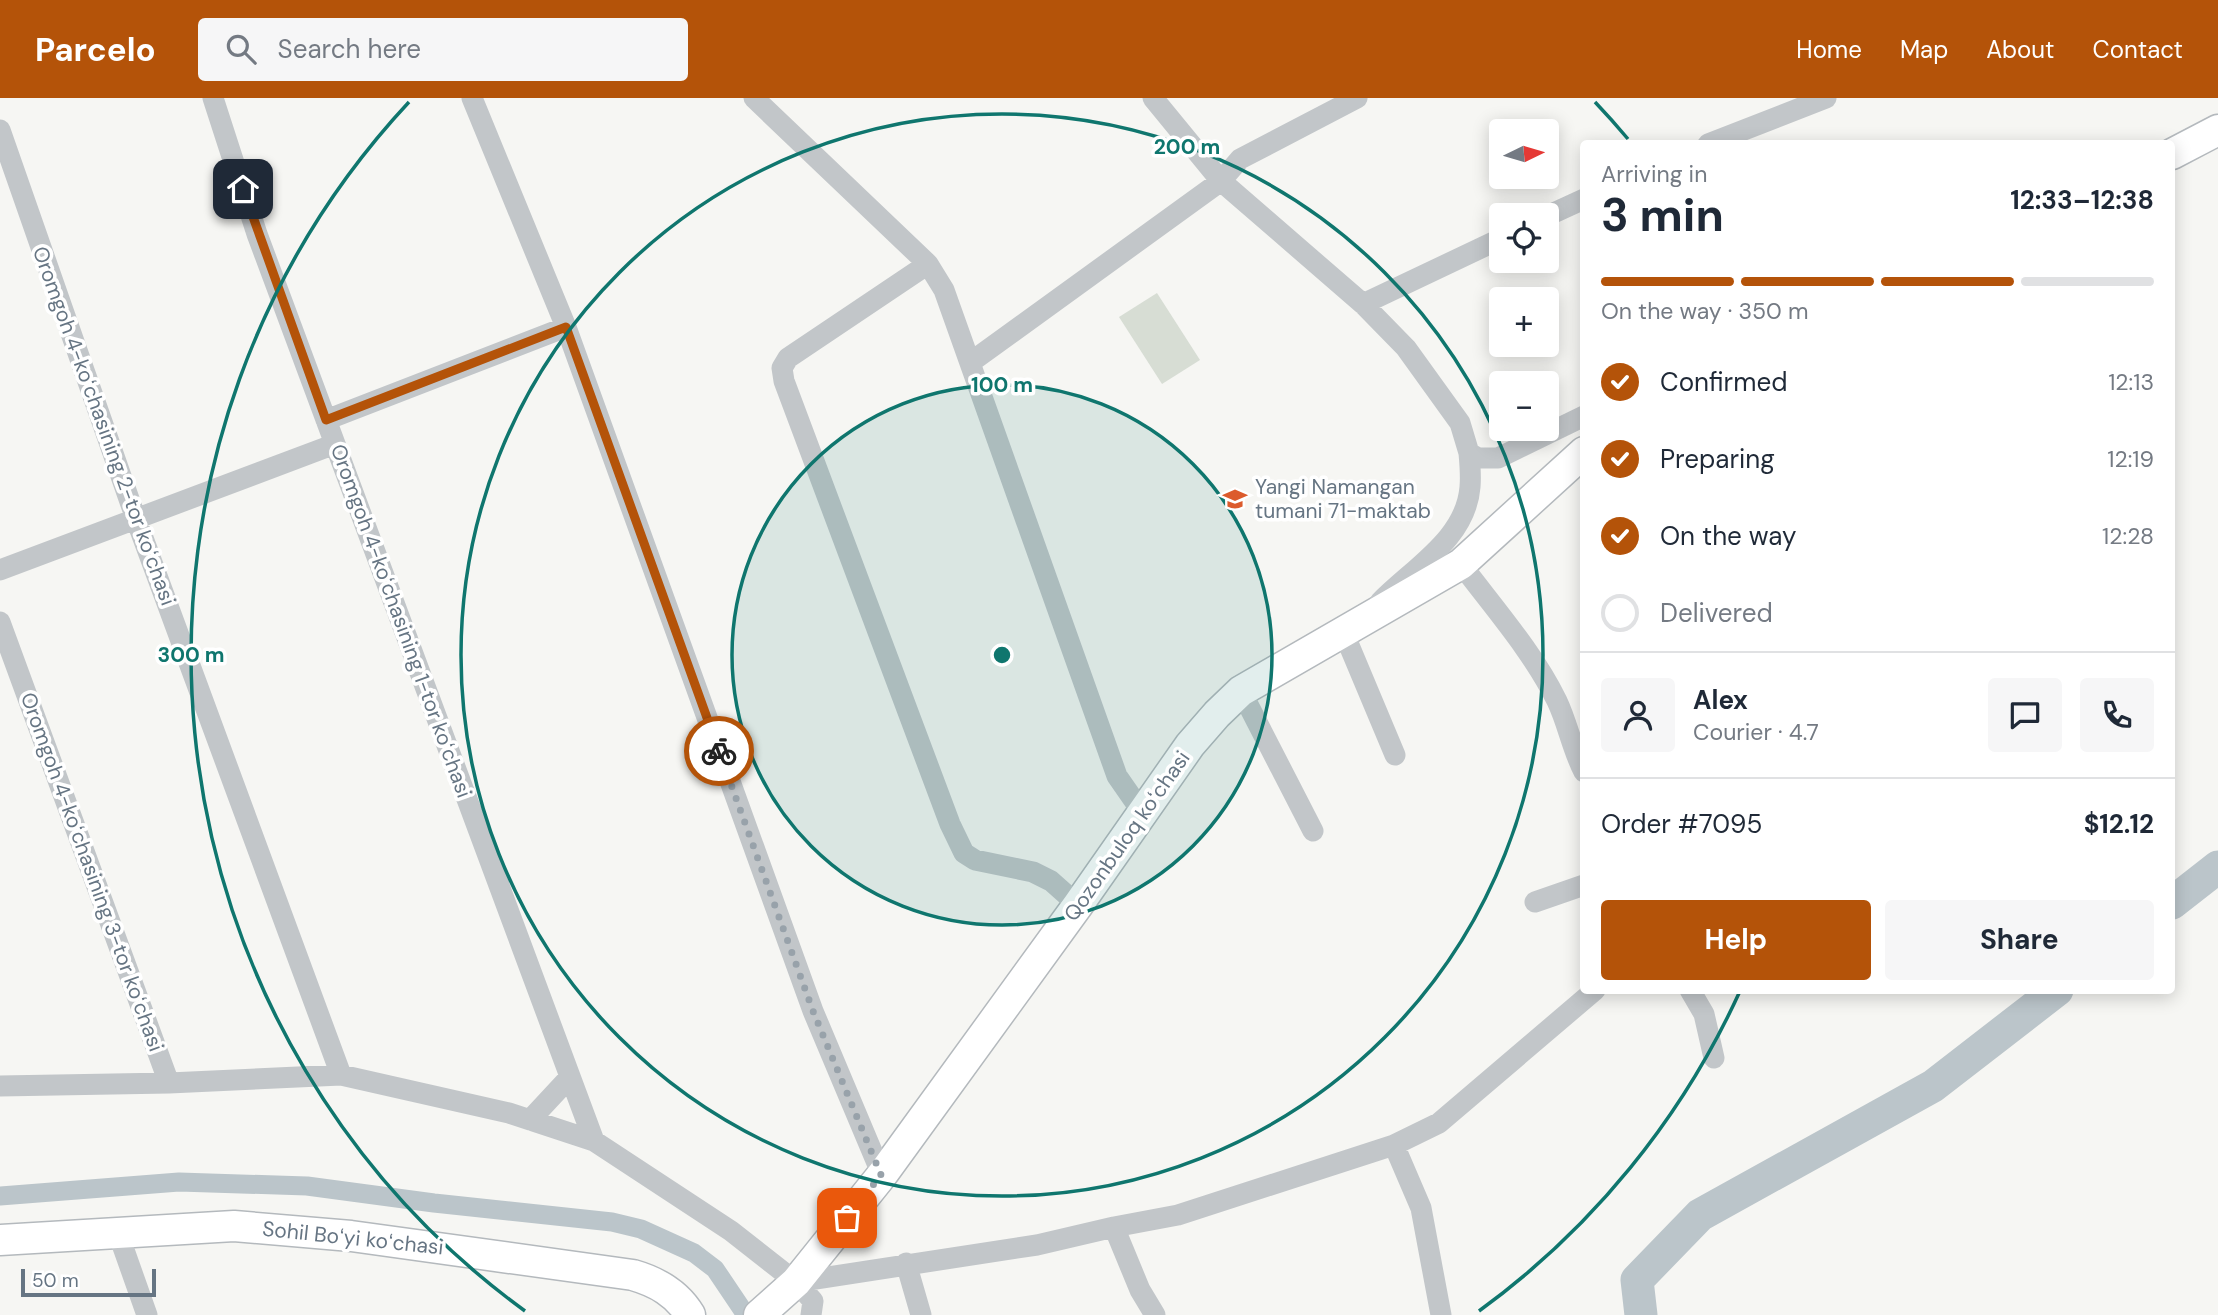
<!DOCTYPE html>
<meta charset="utf-8">
<style>
:root{--surface:#fff;--page:#f6f6f7;--text:#1f2937;--muted:#747a83;--line:#e0e1e3;--accent:#b45309}
body{margin:0;font-family:"DM Sans",sans-serif;background:var(--page);color:var(--text);height:100vh;display:flex;flex-direction:column;font-size:26px;white-space:nowrap}
*{box-sizing:border-box;margin:0}
p{font-size:23px;color:var(--muted)}
.icon{flex:none;width:38px;height:38px;fill:none;stroke:currentColor;stroke-width:2;stroke-linecap:round;stroke-linejoin:round}
.map{position:relative;flex:1;overflow:hidden}
.side{position:absolute;left:1580px;top:42px;width:595px;height:854px;display:flex;flex-direction:column;background:var(--surface);border-radius:7px;box-shadow:0 4px 18px #0003}
.side>*{flex:none}
.needle{width:46px;rotate:85deg}
.buttons{position:absolute;left:1489px;top:21px;display:grid;gap:14px}
.buttons a{display:grid;place-items:center;width:70px;height:70px;border-radius:7px;background:var(--surface);box-shadow:0 4px 18px #0003;font-size:35px}
.scale{position:absolute;left:21px;bottom:18px;width:135px;box-sizing:border-box;padding-left:7px;border:4px solid #667583;border-top:0;font-size:19px;line-height:24px;white-space:nowrap;color:#667583;-webkit-text-stroke:5px #fff;paint-order:stroke}
.pin{position:absolute;display:grid;place-items:center;width:60px;height:60px;color:#fff;margin:-30px;border-radius:14px;box-shadow:0 4px 10px #0006}
.courier{position:absolute;display:grid;place-items:center;width:70px;height:70px;margin:-35px;border:5px solid #b45309;border-radius:50%;background:#fff;color:#222;box-shadow:0 2px 9px #0007}
.overview em{font-style:normal;font-weight:700}
.overview div{display:flex;flex-direction:column-reverse}
.overview{display:flex;align-items:center;justify-content:space-between;height:119px;padding:0 21px}
h1{font-size:46px;font-weight:700;line-height:52px}
.bar{display:grid;grid-template-columns:repeat(4,1fr);gap:10px 7px;align-content:center;height:84px;padding:0 21px}
.bar i{height:9px;border-radius:5px;background:var(--line)}
.bar .on{background:var(--accent)}
.bar p{grid-column:span 4}
.line{display:flex;align-items:center;gap:18px;padding:0 21px;border-top:2px solid var(--line)}
.line div{flex:1}
.round{display:grid;place-items:center;flex:none;width:74px;height:74px;border-radius:7px;background:var(--page)}
ol{padding:0 21px;list-style:none}
li{display:flex;align-items:center;gap:21px;height:77px}
li p{margin-inline-start:auto}
li .icon{padding:7px;border-radius:50%;background:var(--accent);color:#fff;stroke-width:4}
li:last-child{color:var(--muted)}
li i{width:38px;height:38px;border:4px solid var(--line);border-radius:50%}
.button{display:flex;gap:14px;margin-top:auto;padding:14px 21px}
.button a{flex:1;height:80px;border-radius:7px;background:var(--accent);color:#fff;font-size:28px;font-weight:700;line-height:80px;text-align:center}
.button a+a{background:var(--page);color:var(--text)}
header{display:flex;align-items:center;gap:42px;box-sizing:border-box;height:98px;padding:0 35px;background:var(--accent);color:#fff}
header strong{font-size:33px}
nav{display:flex;gap:38px;margin-inline-start:auto;font-size:24px}
.search{width:490px;height:63px;background:var(--page);display:flex;align-items:center;gap:18px;box-sizing:border-box;padding:0 24px;border-radius:7px;color:var(--muted);font-size:26px}
.map>svg:first-child{display:block}
.green{fill:#d7ddd4}
.lines{fill:none;stroke-linecap:round;stroke-linejoin:round}
.canal{stroke:#bbc5ca;stroke-width:19}
.river{stroke:#bbc5ca;stroke-width:33}
.secondary-casing{stroke:#b4b9bd;stroke-width:33}
.street{stroke:#c2c6c9;stroke-width:21}
.secondary{stroke:#fff;stroke-width:30}
.done{stroke:#98a2aa;stroke-width:7;stroke-dasharray:0 12.6}
.route{stroke:#b45309;stroke-width:9}
.ring{fill:none;stroke:#0f766e;stroke-width:3.5}
.labels{text-anchor:middle;stroke-width:7;stroke-linejoin:round;paint-order:stroke}
.street-label{font-size:21px;fill:#667583;stroke:#fff}
.poi-label{font-size:21px;fill:#667583;stroke:#fff;text-anchor:start}
.centre{fill:#0f766e;stroke:#fff;stroke-width:3.5}
.ring-label{font-size:21px;text-anchor:middle;font-weight:bold;fill:#0f766e;stroke:#fff;stroke-width:7;stroke-linejoin:round;paint-order:stroke}
</style>
<header>
<strong>Parcelo</strong>
<div class="search"><svg class="icon" aria-label="search" viewBox="0 0 24 24"><circle cx="10" cy="10" r="6"/><path d="M15 15l6 6"/></svg>Search here</div>
<nav><a>Home</a><a>Map</a><a>About</a><a>Contact</a></nav>
</header>
<div class="map">
<svg width="2218" height="1217" viewBox="0 0 2218 1217">
<rect width="100%" height="100%" fill="#f6f6f3"/>
<!-- green -->
<path class="green" d="M1157,195L1200,262L1162,286L1119,219Z"/>
<g class="lines">
<!-- canal -->
<path class="canal" d="M0,1098L179,1084L307,1088L434,1105L612,1124L641,1131L694,1155L715,1171L746,1217"/>
<!-- river -->
<path class="river" d="M2172,805L2218,769
M1641,1217L1637,1182L1700,1117L1933,988L2057,892"/>
<!-- secondary casing -->
<g class="secondary-casing">
<path id="secondary" d="M2172,56L2218,32
M0,1142L234,1128L351,1138L633,1177C657,1184 677,1195 690,1217
M759,1217L796,1184L882,1077L1078,807L1190,647L1217,616L1241,593L1461,466L1584,354"/>
</g>
<!-- street -->
<path class="street" d="M213,0L257,136L594,1043
M472,0L566,229L813,913L882,1077
M754,0L928,166L944,192L1117,678L1142,714
M1153,0L1221,83L1363,206L1406,250L1460,325L1469,355L1478,360H1498L1584,318
M0,32L136,421L341,977
M1708,46L1826,0
M1547,118L1584,101
M928,166L788,260L782,270L784,283L950,726L964,755L975,762L1033,774L1051,783L1078,807
M1363,206L1502,140
M971,264L1221,83L1240,61L1357,0
M326,322L566,229
M1461,466C1494,510 1533,554 1557,603C1568,626 1572,651 1584,674
M0,472L335,346
M1380,504C1413,470 1466,441 1470,389C1471,378 1470,366 1469,355
M0,524L169,985
M1343,533L1395,657
M1241,593L1313,733
M1535,804L1584,787
M1690,892L1704,916L1714,960
M0,988L169,985L341,977L509,1015L594,1043L731,1133L796,1184L813,1203L811,1217
M530,1022L570,979
M1394,1047L1421,1110L1441,1217
M1114,1129L1140,1192L1155,1217
M118,1135L147,1217
M906,1165L921,1217
M796,1184L1037,1147L1114,1129L1178,1117L1394,1047L1439,1025L1595,892"/>
<!-- secondary -->
<use href="#secondary" class="secondary"/>
</g>
<g class="lines">
<!-- done -->
<path class="done" d="M719,653L813,913L881,1077L847,1120"/>
<!-- route -->
<path class="route" d="M243,91L326,322L566,229L719,653"/>
</g>
<!-- distance rings -->
<circle cx="1002" cy="557" r="270" fill="#0f766e" fill-opacity=".12"/>
<g class="ring">
<circle cx="1002" cy="557" r="270"/>
<circle cx="1002" cy="557" r="541"/>
<path d="M1740 893A811 811 0 0 1 1479 1213M525 1213A811 811 0 0 1 409 4M1595 4A811 811 0 0 1 1628 41"/>
</g>
<!-- icons -->
<defs>
<g id="school-bare" transform="scale(1.89)"><path d="M0-5L7-2L0 1L-7-2ZM-4 1L0 2.5L4 1V4Q0 6-4 4Z" fill="#dc5b2d" stroke="#fff" stroke-width="2.5" paint-order="stroke"/></g>
</defs>
<g fill-rule="evenodd">
<use href="#school-bare" x="1235" y="401"/>
</g>
<g class="labels">
<!-- street labels -->
<g class="street-label">
<text transform="translate(104 328) rotate(70)" y="7">Oromgoh 4-koʻchasining 2-tor koʻchasi</text>
<text transform="translate(401 523) rotate(70)" y="7">Oromgoh 4-koʻchasining 1-tor koʻchasi</text>
<text transform="translate(1127 738) rotate(-55)" y="7">Qozonbuloq koʻchasi</text>
<text transform="translate(92 774) rotate(70)" y="7">Oromgoh 4-koʻchasining 3-tor koʻchasi</text>
<text transform="translate(353 1140) rotate(6)" y="7">Sohil Boʻyi koʻchasi</text>
</g>
<!-- poi labels -->
<g class="poi-label">
<text x="1255" y="396">Yangi Namangan<tspan x="1255" dy="24">tumani 71-maktab</tspan></text>
</g>
</g>
<circle cx="1002" cy="557" r="10" class="centre"/>
<g class="ring-label">
<text x="1187" y="56">200 m</text>
<text x="1002" y="294">100 m</text>
<text x="191" y="564">300 m</text>
</g>
</svg>
<div class="buttons">
<a><svg class="needle" viewBox="-14 -14 28 28"><path d="M0-13l5 13h-10z" fill="#e53935"/><path d="M0 13l5-13h-10z" fill="#747a83"/></svg></a>
<a><svg class="icon" aria-label="locate" viewBox="0 0 24 24"><circle cx="12" cy="12" r="6"/><path d="M12 2v4M12 18v4M2 12h4M18 12h4"/></svg></a>
<a>+</a>
<a>−</a>
</div>
<div class="scale">50 m</div>
<div class="pin" style="left:847px;top:1120px;background:#ea580c"><svg class="icon" aria-label="bag" viewBox="0 0 24 24"><path d="M5 8h14l-1 12H6zM9 8a3 3 0 0 1 6 0"/></svg></div>
<div class="pin" style="left:243px;top:91px;background:#1f2937"><svg class="icon" aria-label="home" viewBox="0 0 24 24"><path d="M3 11l9-7 9 7M6 9v11h12V9"/></svg></div>
<div class="courier" style="left:719px;top:653px"><svg class="icon" aria-label="bike" viewBox="0 0 24 24"><circle cx="6" cy="16" r="4"/><circle cx="18" cy="16" r="4"/><path d="M6 16l4-8h5l3 8M10 8l3 8H6M13 5h3"/></svg></div>
<section class="side">
<div class="overview"><div><h1>3 min</h1><p>Arriving in</p></div><em>12:33–12:38</em></div>
<div class="bar"><i class="on"></i><i class="on"></i><i class="on"></i><i></i><p>On the way · 350 m</p></div>
<ol>
<li><svg class="icon" aria-label="check" viewBox="0 0 24 24"><path d="M5 12l5 5 9-10"/></svg>Confirmed<p>12:13</p></li>
<li><svg class="icon" aria-label="check" viewBox="0 0 24 24"><path d="M5 12l5 5 9-10"/></svg>Preparing<p>12:19</p></li>
<li><svg class="icon" aria-label="check" viewBox="0 0 24 24"><path d="M5 12l5 5 9-10"/></svg>On the way<p>12:28</p></li>
<li><i></i>Delivered</li>
</ol>
<div class="line" style="height:126px"><a class="round"><svg class="icon" aria-label="person" viewBox="0 0 24 24"><circle cx="12" cy="8" r="4"/><path d="M4 21q1-7 8-7t8 7"/></svg></a><div><b>Alex</b><p>Courier · 4.7</p></div><a class="round"><svg class="icon" aria-label="chat" viewBox="0 0 24 24"><path d="M4 5h16v11H9l-5 4z"/></svg></a><a class="round"><svg class="icon" aria-label="phone" viewBox="0 0 24 24"><path d="M5 4h4l2 5-3 2q2 4 5 5l2-3 5 2v4C11 20 4 13 5 4z"/></svg></a></div>
<div class="line" style="height:91px"><div>Order #7095</div><b>$12.12</b></div>
<div class="button"><a>Help</a><a>Share</a></div>
</section>
</div>
